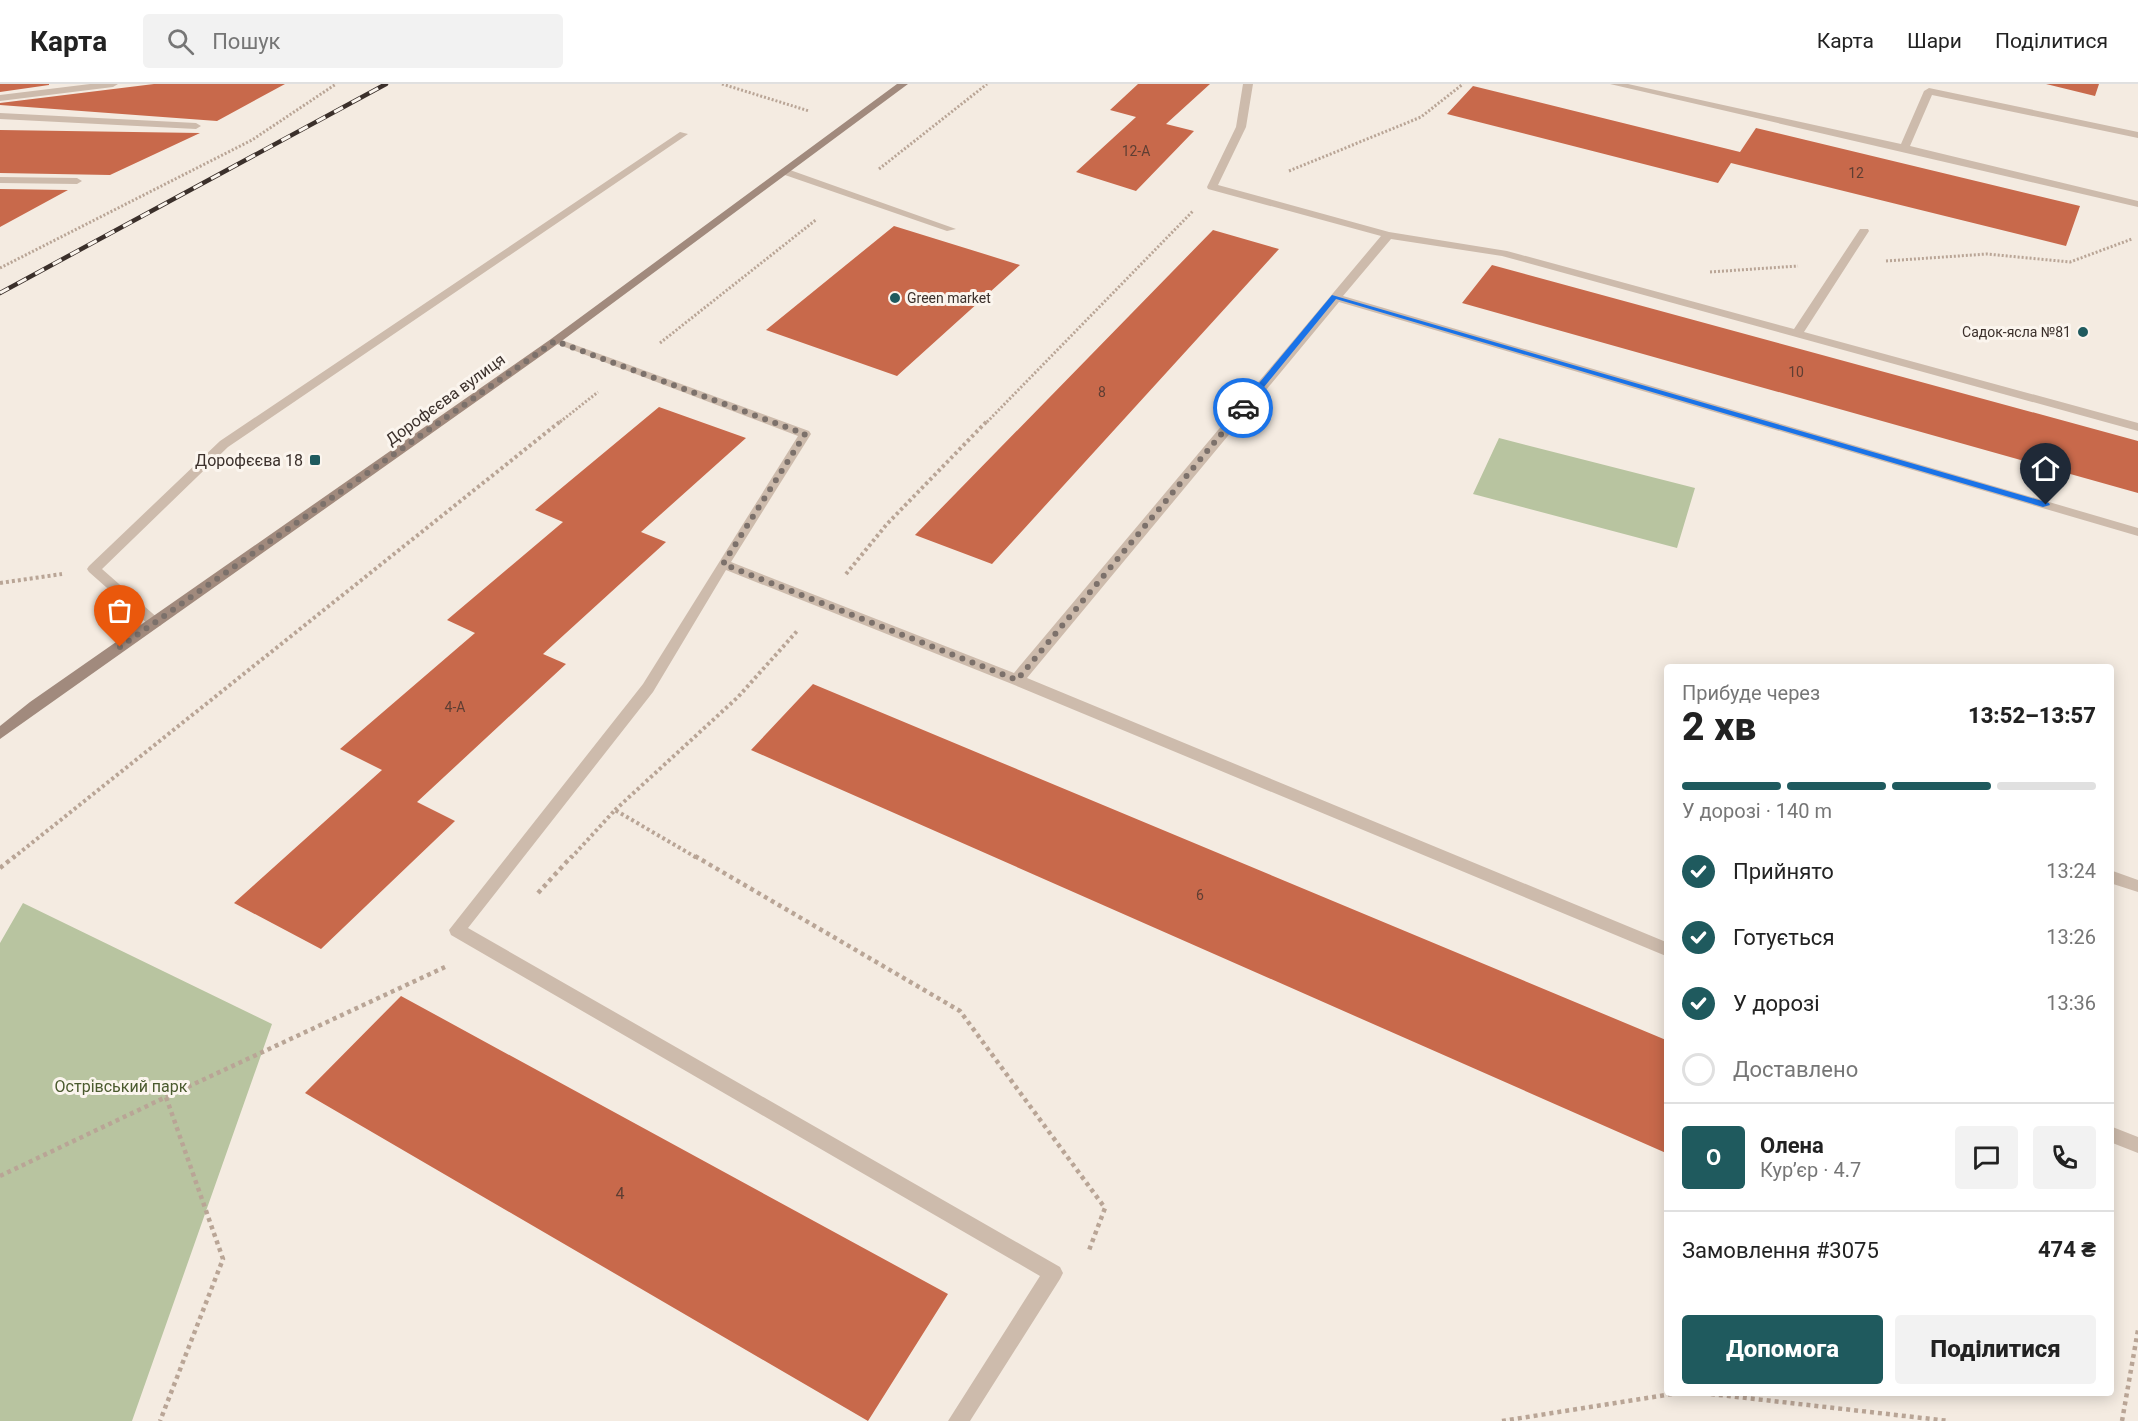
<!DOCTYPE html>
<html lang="uk">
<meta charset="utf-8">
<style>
:root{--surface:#fff;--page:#f2f2f2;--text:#222;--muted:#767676;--line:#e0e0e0;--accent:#1f5a5e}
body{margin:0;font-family:Roboto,sans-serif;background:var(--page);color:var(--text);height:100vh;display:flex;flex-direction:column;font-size:22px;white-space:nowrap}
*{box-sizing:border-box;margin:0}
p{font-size:20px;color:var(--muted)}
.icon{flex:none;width:33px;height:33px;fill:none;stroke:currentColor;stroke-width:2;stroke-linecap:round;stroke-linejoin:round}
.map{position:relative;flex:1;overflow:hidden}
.side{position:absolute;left:1664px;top:580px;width:450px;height:732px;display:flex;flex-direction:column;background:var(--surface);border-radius:6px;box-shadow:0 3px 15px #0003}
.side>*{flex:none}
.pin{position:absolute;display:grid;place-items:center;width:51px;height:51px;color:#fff;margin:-62px -26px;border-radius:50% 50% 50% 0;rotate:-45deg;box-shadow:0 0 6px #0007}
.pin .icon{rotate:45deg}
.courier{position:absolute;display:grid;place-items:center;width:60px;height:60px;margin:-30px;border:4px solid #1a73e8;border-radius:50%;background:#fff;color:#222;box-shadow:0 2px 8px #0007}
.headline em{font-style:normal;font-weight:800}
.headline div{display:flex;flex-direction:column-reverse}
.headline{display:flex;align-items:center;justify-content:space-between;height:102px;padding:0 18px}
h1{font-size:39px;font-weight:800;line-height:45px}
.bar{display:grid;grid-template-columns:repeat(4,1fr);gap:9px 6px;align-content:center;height:72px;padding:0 18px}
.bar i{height:8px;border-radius:4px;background:var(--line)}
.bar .selected{background:var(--accent)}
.bar p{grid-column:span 4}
.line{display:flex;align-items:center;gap:15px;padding:0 18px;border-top:2px solid var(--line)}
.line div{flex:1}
.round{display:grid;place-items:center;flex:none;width:63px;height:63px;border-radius:6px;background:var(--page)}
ol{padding:0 18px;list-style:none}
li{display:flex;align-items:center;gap:18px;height:66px}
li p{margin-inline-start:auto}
li .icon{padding:6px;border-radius:50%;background:var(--accent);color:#fff;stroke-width:4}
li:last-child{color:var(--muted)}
li i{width:33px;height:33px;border:3px solid var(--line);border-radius:50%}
.action{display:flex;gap:12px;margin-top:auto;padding:12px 18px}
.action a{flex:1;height:69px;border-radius:6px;background:var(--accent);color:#fff;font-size:24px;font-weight:800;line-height:69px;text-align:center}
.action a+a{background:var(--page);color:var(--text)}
header{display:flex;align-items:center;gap:36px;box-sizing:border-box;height:84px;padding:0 30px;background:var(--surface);border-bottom:2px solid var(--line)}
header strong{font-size:28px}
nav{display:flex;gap:33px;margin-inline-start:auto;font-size:21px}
.search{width:420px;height:54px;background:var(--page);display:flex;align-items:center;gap:15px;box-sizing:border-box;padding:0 21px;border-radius:6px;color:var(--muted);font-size:22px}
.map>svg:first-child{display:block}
.green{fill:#b8c4a0}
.building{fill:#c8694b}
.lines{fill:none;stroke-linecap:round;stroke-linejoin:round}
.path-far2{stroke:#b9a596;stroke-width:3;stroke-dasharray:2 2;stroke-linecap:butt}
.path-far1{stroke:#b9a596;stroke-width:4;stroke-dasharray:3 3;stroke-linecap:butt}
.path{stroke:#b9a596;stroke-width:4.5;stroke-dasharray:4 4;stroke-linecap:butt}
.lane{fill:#cdbbac;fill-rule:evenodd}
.street{fill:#cdbbac;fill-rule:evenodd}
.secondary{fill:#a18a7d;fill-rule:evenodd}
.rail-casing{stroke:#3b302b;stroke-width:4.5}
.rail{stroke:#fbf5ee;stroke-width:3;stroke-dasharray:10;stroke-linecap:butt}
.route{fill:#1a73e8}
.done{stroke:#7c716b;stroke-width:6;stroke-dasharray:0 10.8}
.poi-dot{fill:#1f5a5e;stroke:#fbf5ee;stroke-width:2}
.labels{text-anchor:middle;stroke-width:6;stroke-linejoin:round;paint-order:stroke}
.number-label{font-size:14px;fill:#5e3e33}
.far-poi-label{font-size:14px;fill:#3b302b;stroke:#fbf5ee;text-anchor:start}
.street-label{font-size:16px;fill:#3b302b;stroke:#fbf5ee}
.poi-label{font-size:16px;fill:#3b302b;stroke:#fbf5ee;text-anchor:end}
.park-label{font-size:16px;fill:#4a5a2e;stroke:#fbf5ee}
.near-number-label{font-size:16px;fill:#5e3e33}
</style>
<header>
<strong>Карта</strong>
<div class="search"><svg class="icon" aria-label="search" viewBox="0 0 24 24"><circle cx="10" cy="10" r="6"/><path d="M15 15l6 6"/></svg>Пошук</div>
<nav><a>Карта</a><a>Шари</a><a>Поділитися</a></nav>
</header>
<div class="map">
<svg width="2138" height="1337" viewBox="0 0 2138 1337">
<rect width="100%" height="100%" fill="#f4ebe1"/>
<!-- green -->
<path class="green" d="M1499,354L1695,404L1677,464L1473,410Z
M23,819L272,940L132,1337H0V859Z"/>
<!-- building -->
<path class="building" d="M0,0H49V1L0,8Z
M154,0H285L217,37L0,21V19Z
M1138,0H1210L1166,40L1194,47L1136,107L1076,88L1136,33L1110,26Z
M2046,0H2099L2095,12Z
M1473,2L1740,68L1756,44L2080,122L2066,162L1731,79L1718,99L1447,30Z
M0,46L200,49L110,91L0,89Z
M0,105L68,106L0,143Z
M894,142L1020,181L897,292L766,246Z
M1213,146L1279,165L992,480L915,451Z
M1492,181L2138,357V409L1462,219Z
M659,323L746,354L641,448L666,458L543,570L566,580L417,718L455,737L321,865L234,819L382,686L340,665L475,549L447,536L563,438L535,426Z
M813,600L1666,956V1069L751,666Z
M401,912L948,1210L868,1337L305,1009Z"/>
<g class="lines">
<!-- path-far2 -->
<path class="path-far2" d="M722,0L809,27
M879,85L987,0
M1289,87L1421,33L1463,0
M1886,177L1987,170L2070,178L2132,155
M0,184L252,56L336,0
M1710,188L1798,182
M660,259L817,135
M560,338L598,308
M987,338L1193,127"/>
<!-- path-far1 -->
<path class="path-far1" d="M846,490L887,440L988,336
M0,499L62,490
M615,726L738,613L798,546
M13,774L562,336
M571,774L615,726L697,774"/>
<!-- path -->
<path class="path" d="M695,772L960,927L1105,1124L1088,1169
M0,784L15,772
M538,809L572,772
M166,1013L445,883
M0,1092L166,1013L223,1175L160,1337
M1711,1310L1949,1337
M1502,1337L1672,1310
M2122,1337L2138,1246"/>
<!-- lane -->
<path class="lane" d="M90,0H118L113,3L0,17V11Z
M0,29L196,39L201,42L196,45L0,35Z
M782,86H790L956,145L947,147L782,90Z
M0,93L77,94L82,97L77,100L0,99Z"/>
<!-- street -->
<path class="street" d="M1243,0H1253L1246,43L1218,101L1389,148L1507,167L1794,245L1860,145H1868L1869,147L1804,248L2138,339V347L1502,172L1391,155L1343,212L2138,444V452L1339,218L1027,594L1666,858V872L1012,600L726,486L653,608L468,844L1060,1183L1063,1189L1060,1195L970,1337H948L1040,1192L451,851L449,846L643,600L798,352L549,257L555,254L559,255L809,347L811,350L731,478L1014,589L1381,152L1208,105L1207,103L1236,43Z
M1610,0H1628L1901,60L1924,7L1929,4L2138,48V54L1932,11L1910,62L2138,117V123Z
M680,48L688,50L228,363L102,485L160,536L162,539L160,542H150L89,488L87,485L89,482L220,357Z
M2110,786L2138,796V808L2110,799Z
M2110,1042L2138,1053V1069L2110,1058Z"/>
<!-- secondary -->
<path class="secondary" d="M897,0H908L559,259L0,655V642L30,618L551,255Z"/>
<!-- rail casing -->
<g class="rail-casing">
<path id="rail" d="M0,209L386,0"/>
</g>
<!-- rail -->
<use href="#rail" class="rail"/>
</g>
<!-- route -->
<path class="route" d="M1332,211L2049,419L2050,421L2043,423L1336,215L1246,325H1240V322Z"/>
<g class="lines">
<!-- done -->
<path class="done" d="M120,563L555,257L805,350L723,480L1017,596L1243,324"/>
</g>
<!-- markers -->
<g class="poi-dot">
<circle cx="895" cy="214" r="6"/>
<circle cx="2083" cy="248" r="6"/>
<rect x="309" y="370" width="12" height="12" rx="3"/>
</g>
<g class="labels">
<!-- number labels -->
<g class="number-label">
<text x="1136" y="72">12-А</text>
<text x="1856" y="94">12</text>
<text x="1796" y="293">10</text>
<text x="1102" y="313">8</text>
<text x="455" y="628">4-А</text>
<text x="1200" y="816">6</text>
</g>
<!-- far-poi labels -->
<g class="far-poi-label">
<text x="907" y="219">Green market</text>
<text x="2071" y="253" text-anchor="end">Садок-ясла №81</text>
</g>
<!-- street labels -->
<g class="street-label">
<text transform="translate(445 315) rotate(-36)" y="6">Дорофєєва вулиця</text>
</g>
<!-- poi labels -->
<g class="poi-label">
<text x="303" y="382">Дорофєєва 18</text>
</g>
<!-- park labels -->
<g class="park-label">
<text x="121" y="1008">Острівський парк</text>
</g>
<!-- near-number labels -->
<g class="near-number-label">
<text x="620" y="1115">4</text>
</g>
</g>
</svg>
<div class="pin" style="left:120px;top:563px;background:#ea580c"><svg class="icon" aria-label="bag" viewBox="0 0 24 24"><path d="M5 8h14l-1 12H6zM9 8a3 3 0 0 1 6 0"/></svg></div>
<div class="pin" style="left:2046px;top:421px;background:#1f2937"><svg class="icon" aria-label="home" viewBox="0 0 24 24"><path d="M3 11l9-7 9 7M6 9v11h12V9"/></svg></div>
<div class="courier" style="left:1243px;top:324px"><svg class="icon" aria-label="car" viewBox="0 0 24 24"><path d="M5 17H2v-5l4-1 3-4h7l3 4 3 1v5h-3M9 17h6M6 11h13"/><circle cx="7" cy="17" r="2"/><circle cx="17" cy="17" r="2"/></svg></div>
<section class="side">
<div class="headline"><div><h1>2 хв</h1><p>Прибуде через</p></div><em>13:52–13:57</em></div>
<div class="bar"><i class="selected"></i><i class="selected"></i><i class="selected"></i><i></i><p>У дорозі · 140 m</p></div>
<ol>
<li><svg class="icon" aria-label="check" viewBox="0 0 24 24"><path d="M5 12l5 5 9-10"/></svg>Прийнято<p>13:24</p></li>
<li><svg class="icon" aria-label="check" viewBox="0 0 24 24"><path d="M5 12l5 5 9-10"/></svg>Готується<p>13:26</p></li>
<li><svg class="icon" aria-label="check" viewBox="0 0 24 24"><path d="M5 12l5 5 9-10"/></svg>У дорозі<p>13:36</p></li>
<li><i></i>Доставлено</li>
</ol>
<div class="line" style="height:108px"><b class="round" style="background:var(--accent);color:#fff">О</b><div><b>Олена</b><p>Кур’єр · 4.7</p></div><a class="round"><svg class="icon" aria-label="chat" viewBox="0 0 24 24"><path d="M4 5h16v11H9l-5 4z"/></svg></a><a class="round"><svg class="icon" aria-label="phone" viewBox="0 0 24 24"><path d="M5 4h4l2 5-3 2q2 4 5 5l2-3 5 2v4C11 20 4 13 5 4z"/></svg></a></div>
<div class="line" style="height:78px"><div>Замовлення #3075</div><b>474 ₴</b></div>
<div class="action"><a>Допомога</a><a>Поділитися</a></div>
</section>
</div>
